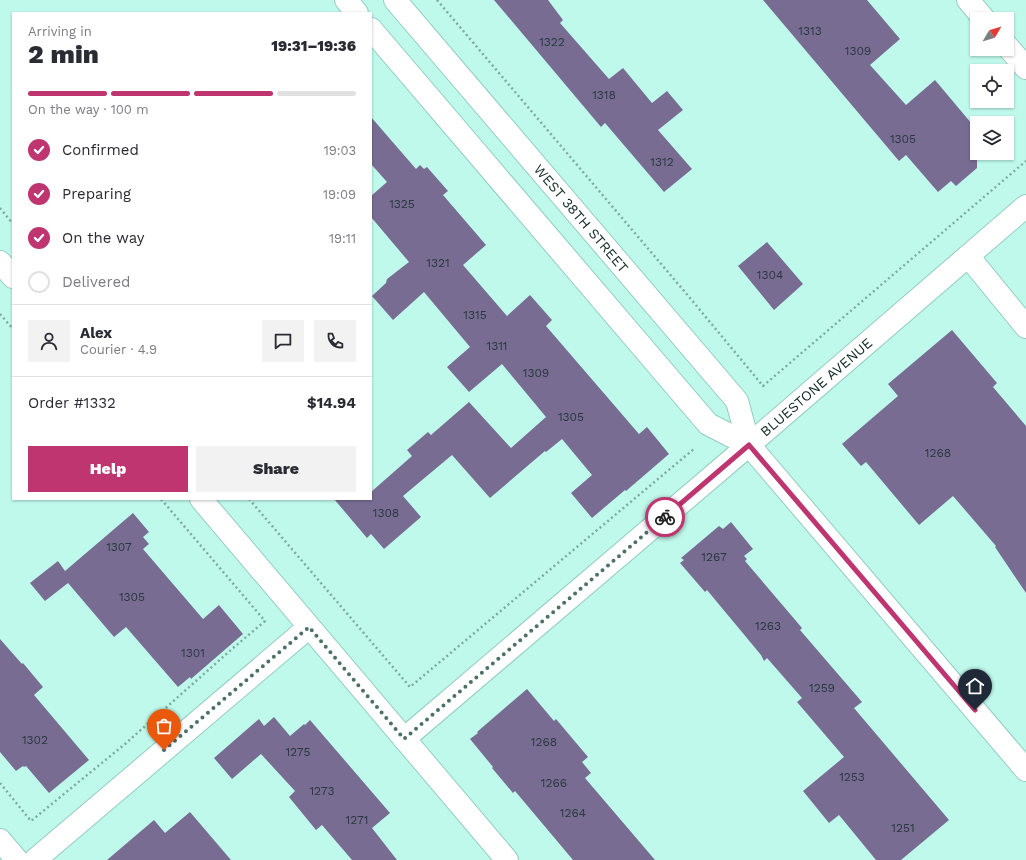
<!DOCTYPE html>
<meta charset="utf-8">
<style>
:root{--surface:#fff;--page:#f2f2f3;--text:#2b2b33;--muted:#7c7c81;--line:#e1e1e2;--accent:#be3570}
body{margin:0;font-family:"Work Sans",sans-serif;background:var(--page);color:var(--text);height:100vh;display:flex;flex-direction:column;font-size:15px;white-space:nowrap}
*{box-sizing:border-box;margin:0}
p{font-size:13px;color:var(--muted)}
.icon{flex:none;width:22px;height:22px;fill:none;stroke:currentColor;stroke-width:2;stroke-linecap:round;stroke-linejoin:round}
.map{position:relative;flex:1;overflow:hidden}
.details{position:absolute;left:12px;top:12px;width:360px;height:488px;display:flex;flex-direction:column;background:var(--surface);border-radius:0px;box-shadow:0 1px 3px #0004}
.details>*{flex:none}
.needle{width:26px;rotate:52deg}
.controls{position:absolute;left:970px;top:12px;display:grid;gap:8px}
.controls a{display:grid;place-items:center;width:44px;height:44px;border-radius:0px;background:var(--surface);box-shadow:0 1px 3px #0004;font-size:20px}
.pin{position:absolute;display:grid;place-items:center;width:34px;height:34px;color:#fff;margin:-41px -17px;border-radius:50% 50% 50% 0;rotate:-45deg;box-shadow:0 0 4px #0007}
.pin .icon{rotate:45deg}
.courier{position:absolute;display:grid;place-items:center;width:40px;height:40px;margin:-20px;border:3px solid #be3570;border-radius:50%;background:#fff;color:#222;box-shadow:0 1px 5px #0007}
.headline em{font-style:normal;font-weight:800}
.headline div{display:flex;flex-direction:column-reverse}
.headline{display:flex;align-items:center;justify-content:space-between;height:68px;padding:0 16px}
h1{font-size:26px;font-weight:800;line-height:30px}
.bar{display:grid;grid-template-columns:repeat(4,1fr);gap:6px 4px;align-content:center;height:48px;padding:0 16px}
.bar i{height:5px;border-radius:3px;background:var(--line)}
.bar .current{background:var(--accent)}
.bar p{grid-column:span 4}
.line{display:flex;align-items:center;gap:10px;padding:0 16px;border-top:1px solid var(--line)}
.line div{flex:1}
.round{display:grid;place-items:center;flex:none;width:42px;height:42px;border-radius:0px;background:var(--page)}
ol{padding:0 16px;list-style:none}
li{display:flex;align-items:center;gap:12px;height:44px}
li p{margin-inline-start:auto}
li .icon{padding:4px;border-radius:50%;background:var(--accent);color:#fff;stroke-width:4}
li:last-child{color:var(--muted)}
li i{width:22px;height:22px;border:2px solid var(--line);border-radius:50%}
.cta{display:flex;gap:8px;margin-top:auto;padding:8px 16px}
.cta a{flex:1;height:46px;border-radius:0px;background:var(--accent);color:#fff;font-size:16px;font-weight:800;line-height:46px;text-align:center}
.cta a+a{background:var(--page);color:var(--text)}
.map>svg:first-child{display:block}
.building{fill:#786c93}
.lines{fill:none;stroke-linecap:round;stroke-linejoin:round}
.minor-casing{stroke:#94cdc0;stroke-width:24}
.path{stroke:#7daba0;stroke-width:2.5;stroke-dasharray:2 3;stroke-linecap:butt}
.minor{stroke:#fff;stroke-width:22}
.done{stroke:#4d7068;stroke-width:4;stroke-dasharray:0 7.2}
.route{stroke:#be3570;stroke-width:5}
.labels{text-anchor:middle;stroke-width:4;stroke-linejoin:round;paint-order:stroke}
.number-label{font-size:12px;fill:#29383e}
.street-label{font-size:14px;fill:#0f2722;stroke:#fff}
</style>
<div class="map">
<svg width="1026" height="860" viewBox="0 0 1026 860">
<rect width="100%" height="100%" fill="#bff9eb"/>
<!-- building -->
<path class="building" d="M494,0H548L563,20L560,23L609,79L623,68L652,103L667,91L683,110L658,130L692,169L664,192L605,123L601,127Z
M763,0H867L900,39L870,65L906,105L935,80L977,130V168L956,186L951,181L938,192L906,155L899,161Z
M371,117L416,169L420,165L424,169L427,167L448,191L443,195L486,245L463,265L507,316L530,295L552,320L546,326L639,434L647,427L669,454L626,491L625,490L592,518L571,493L592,475L562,439L546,452L545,451L490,498L452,455L403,496L421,517L384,549L371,534L367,538L334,499H371V492L412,456L407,450L428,432L431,435L469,402L511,448L546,417L502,364L469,392L447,367L470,347L424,292L393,320L372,296L386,283L387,279L409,262L371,217V196L387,182L371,164Z
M767,242L803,284L774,310L738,266Z
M952,330L997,383L993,387L1026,426V593L995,547L996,546L953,496L919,525L866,462L861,466L842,444L898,396L888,384Z
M133,513L149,532L143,537L149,544L143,549L203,619L219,605L243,634L191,679L190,677L178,687L126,627L114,637L68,583L45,601L30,583L58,561L65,571Z
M731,522L753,549L744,556L747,559L745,561L802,628L800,630L862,702L854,708L949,820L901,860H876L839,815L829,823L803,791L844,757L797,702L802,698L767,658L764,661L761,655L707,590L705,592L680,563L684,560L681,558L719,526L723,529Z
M0,639L22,664L23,663L43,687L34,695L89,760L49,793L26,766L24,767L23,766L16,771L0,752Z
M527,689L554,721L556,719L588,757L582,762L591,773L585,778L655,860H573L515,791L513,793L492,768L493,767L470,739L478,733L477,732Z
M274,717L290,736L304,724L305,725L310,720L390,813L372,828L397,860H352L322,825L316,830L289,797L295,791L261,754L232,779L214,758L259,719L264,726Z
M190,812L231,860H107L154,820L165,833Z"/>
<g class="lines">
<!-- minor casing -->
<g class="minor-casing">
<g id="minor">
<path d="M346,0L357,13"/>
<path id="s1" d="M395,0L737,401L749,445"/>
<path d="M968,0L984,19"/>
<path d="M371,29L708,424L749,445L1026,770"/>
<path d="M1007,46L1026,68"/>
<path d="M968,256L1026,327"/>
<path d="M0,262L13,277"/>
<path d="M201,499L507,860"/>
<path id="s2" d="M404,739L749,445L1026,206"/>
<path d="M0,840L17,860"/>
<path d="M35,860L309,627"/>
</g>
</g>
<!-- path -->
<path class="path" d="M437,0L690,298L763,386L1026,161
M0,208L13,224
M0,314L13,329
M249,499L410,687L695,448
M0,783L31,821L125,744L232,649L265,621L161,499"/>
<!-- minor -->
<use href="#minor" class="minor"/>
</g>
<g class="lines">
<!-- done -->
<path class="done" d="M164,750L309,627L404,739L665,517"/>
<!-- route -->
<path class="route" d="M665,517L749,445L975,710"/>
</g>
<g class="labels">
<!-- number labels -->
<g class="number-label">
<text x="810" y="35">1313</text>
<text x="552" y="46">1322</text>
<text x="858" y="55">1309</text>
<text x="604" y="99">1318</text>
<text x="903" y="143">1305</text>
<text x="662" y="166">1312</text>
<text x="402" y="208">1325</text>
<text x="438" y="267">1321</text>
<text x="770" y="279">1304</text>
<text x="475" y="319">1315</text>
<text x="497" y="350">1311</text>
<text x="536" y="377">1309</text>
<text x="571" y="421">1305</text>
<text x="938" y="457">1268</text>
<text x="386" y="517">1308</text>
<text x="119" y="551">1307</text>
<text x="714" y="561">1267</text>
<text x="132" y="601">1305</text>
<text x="768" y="630">1263</text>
<text x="193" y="657">1301</text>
<text x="822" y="692">1259</text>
<text x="35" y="744">1302</text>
<text x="544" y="746">1268</text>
<text x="298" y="756">1275</text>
<text x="852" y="781">1253</text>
<text x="554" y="787">1266</text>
<text x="322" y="795">1273</text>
<text x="573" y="817">1264</text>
<text x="357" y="824">1271</text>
<text x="903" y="832">1251</text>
</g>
<!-- street labels -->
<g class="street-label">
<text dy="5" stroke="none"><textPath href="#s1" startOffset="287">WEST 38TH STREET</textPath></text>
<text dy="5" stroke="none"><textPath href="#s2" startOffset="542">BLUESTONE AVENUE</textPath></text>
</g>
</g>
</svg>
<div class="controls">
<a><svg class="needle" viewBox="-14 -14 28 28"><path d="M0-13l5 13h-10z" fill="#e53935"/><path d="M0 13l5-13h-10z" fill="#7c7c81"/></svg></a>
<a><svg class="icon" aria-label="locate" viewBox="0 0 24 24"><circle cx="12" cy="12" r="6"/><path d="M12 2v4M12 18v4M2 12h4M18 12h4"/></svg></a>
<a><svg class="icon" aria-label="layers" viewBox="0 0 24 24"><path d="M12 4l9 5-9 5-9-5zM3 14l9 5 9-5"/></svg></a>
</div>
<div class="pin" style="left:164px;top:750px;background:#ea580c"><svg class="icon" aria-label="bag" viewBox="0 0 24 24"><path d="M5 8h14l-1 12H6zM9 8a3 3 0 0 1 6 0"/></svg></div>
<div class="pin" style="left:975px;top:710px;background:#1f2937"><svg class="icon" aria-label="home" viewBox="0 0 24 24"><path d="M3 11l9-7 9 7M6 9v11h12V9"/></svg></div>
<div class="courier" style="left:665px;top:517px"><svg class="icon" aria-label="bike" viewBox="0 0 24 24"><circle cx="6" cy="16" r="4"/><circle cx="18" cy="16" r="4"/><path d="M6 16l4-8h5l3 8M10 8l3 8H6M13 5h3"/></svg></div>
<section class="details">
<div class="headline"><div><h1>2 min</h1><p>Arriving in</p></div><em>19:31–19:36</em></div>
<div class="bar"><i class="current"></i><i class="current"></i><i class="current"></i><i></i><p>On the way · 100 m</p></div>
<ol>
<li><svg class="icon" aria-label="check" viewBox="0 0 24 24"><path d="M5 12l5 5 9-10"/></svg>Confirmed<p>19:03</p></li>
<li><svg class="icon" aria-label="check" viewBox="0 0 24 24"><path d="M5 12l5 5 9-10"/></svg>Preparing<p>19:09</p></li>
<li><svg class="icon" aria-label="check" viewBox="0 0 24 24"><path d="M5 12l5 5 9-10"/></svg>On the way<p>19:11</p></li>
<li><i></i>Delivered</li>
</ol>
<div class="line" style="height:72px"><a class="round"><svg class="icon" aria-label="person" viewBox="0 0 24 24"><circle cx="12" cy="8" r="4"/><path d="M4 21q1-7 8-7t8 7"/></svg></a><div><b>Alex</b><p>Courier · 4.9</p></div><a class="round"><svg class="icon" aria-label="chat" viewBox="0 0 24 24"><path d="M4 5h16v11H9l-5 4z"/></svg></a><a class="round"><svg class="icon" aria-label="phone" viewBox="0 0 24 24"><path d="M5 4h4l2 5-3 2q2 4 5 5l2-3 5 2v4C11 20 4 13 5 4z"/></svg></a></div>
<div class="line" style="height:52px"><div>Order #1332</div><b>$14.94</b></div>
<div class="cta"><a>Help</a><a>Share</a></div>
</section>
</div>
